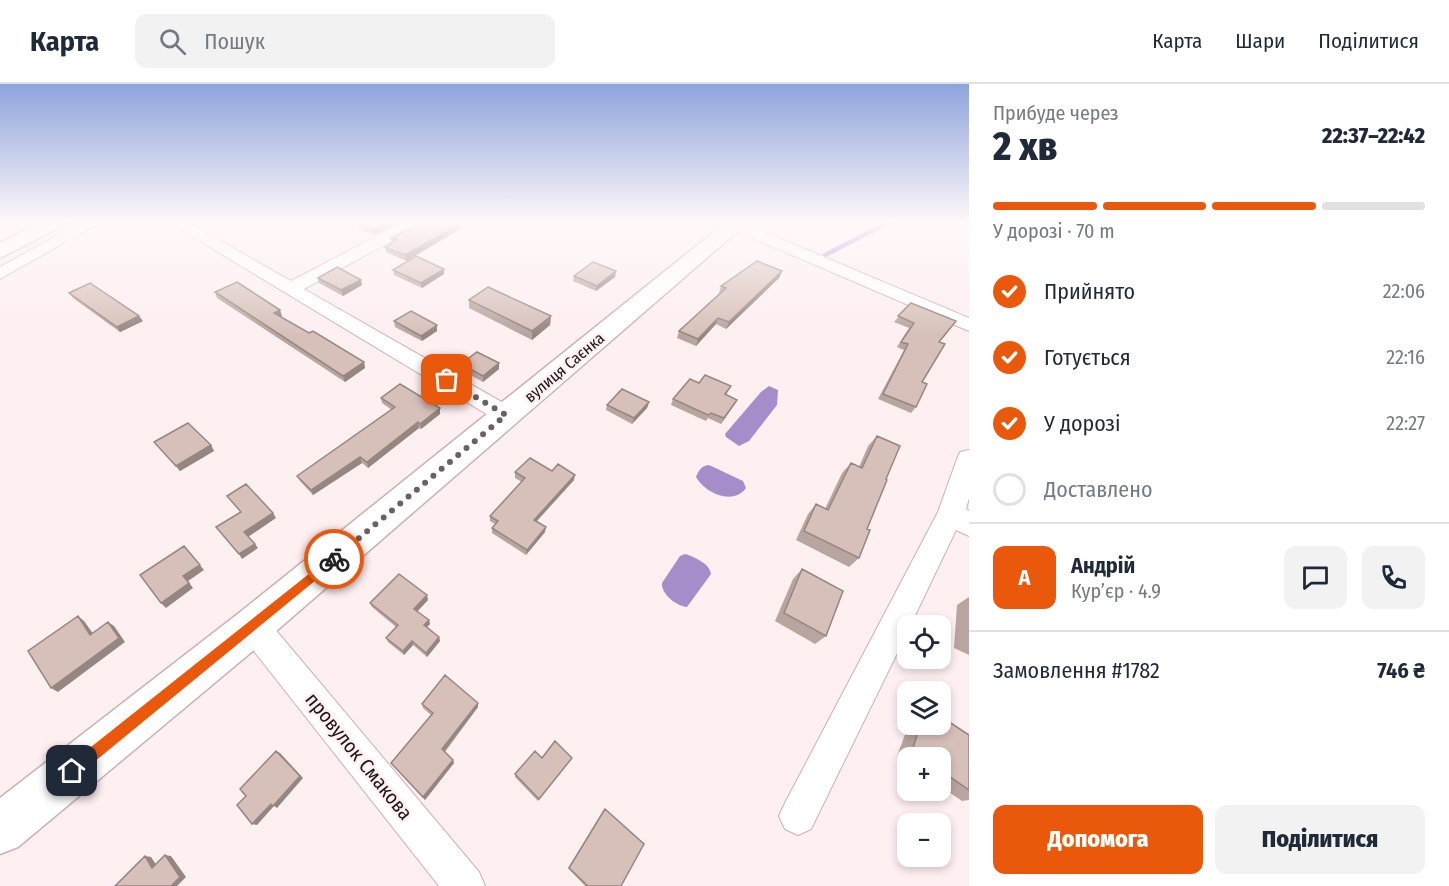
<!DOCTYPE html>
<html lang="uk">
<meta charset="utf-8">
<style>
:root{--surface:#fff;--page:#f2f2f3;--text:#1f2937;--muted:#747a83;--line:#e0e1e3;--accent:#ea580c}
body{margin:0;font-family:"Fira Sans Condensed",sans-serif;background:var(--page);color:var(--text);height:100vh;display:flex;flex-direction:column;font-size:22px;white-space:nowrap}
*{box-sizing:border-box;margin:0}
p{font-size:20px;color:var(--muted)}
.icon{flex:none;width:33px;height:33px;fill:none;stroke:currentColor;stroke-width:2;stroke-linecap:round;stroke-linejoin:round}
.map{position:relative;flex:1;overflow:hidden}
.side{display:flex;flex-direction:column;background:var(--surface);width:480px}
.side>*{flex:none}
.controls{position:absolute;left:897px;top:531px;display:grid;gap:12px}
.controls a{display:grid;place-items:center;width:54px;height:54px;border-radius:12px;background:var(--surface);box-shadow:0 3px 9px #0003;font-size:30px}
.pin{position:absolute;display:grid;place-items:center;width:51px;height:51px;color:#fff;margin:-26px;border-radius:12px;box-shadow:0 3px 9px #0006}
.courier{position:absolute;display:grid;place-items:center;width:60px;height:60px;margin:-30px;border:4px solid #ea580c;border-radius:50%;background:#fff;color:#222;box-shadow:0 2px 8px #0007}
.overview em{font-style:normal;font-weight:800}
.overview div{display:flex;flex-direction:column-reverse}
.overview{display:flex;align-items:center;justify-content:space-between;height:102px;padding:0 24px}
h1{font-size:39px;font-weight:800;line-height:45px}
.bar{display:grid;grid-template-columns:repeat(4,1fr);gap:9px 6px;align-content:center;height:72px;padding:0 24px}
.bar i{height:8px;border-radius:4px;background:var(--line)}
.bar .on{background:var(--accent)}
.bar p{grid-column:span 4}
.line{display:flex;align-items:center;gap:15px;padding:0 24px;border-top:2px solid var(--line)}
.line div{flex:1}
.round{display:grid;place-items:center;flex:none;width:63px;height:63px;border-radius:12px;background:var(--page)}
ol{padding:0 24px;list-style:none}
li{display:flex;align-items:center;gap:18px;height:66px}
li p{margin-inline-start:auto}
li .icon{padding:6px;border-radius:50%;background:var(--accent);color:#fff;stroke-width:4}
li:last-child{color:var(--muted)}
li i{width:33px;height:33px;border:3px solid var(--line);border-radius:50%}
.button{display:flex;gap:12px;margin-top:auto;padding:12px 24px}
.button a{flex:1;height:69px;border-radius:12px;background:var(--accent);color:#fff;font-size:24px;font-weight:800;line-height:69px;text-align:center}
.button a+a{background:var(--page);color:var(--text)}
header{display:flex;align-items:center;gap:36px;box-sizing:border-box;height:84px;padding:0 30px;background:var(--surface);border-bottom:2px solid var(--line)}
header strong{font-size:28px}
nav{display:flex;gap:33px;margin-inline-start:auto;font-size:21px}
.search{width:420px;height:54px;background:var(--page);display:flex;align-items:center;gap:15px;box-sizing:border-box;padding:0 21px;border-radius:12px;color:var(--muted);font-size:22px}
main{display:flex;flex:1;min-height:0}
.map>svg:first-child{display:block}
.water{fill:#a58dca}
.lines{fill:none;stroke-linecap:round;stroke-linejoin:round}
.stream{stroke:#a58dca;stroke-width:4.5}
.minor-casing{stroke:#c9b2b6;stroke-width:2}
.tertiary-casing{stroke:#c9b2b6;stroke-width:3}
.primary-casing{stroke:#c9b2b6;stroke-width:3}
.minor{fill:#fff;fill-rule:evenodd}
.tertiary{fill:#fff;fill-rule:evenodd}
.primary{fill:#fff;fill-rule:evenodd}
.wall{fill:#b9a5a0}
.shaded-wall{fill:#968682}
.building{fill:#d7c0ba;stroke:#968682;stroke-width:1.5}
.route{fill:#ea580c}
.done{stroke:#6b6163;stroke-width:6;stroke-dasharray:0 10.8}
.labels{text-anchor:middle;stroke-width:5;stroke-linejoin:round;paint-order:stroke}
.street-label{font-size:16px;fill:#1c1416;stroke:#feeff1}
.near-street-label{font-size:20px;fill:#1c1416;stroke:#feeff1}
</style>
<header>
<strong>Карта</strong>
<div class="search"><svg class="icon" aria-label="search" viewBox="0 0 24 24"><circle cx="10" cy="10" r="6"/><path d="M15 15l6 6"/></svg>Пошук</div>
<nav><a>Карта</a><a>Шари</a><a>Поділитися</a></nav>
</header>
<main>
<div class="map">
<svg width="969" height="802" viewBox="0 0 969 802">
<rect width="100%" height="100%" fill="#feeff1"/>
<!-- water -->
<path class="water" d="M769,302L778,306L777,321L749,357L739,362L726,353L725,350L761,308Z
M709,381L743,397L746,404C733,422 705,409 696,393C699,386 701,382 709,381Z
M685,470C695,473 710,480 711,490L687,523C676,522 661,510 662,499L680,472Z"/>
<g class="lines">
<!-- stream -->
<path class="stream" d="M825,171L887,139"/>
<!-- minor casing -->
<g class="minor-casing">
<path id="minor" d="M80,139H99L0,195V183Z
M170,139H189L291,197L402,139H421L419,142L304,205L514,325L517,331L514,337L506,339L498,337Z
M729,139H743L969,234V247L729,144L727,141Z
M969,366V414L966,425L969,427V452L956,446L910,542H908V547L811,745L798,751L785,745L779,732L785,719L938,428L957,375L960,368Z
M253,527L264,532L479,788L485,802H439L242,552L238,542L242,532Z"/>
</g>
<!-- tertiary casing -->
<g class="tertiary-casing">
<path id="tertiary" d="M725,139H747L267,555L18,763L0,770V714L239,529Z"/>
</g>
<!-- primary casing -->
<g class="primary-casing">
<path id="primary" d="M39,139H64L61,143L0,174V159Z"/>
</g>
<!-- minor -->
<use href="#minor" class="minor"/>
<!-- tertiary -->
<use href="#tertiary" class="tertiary"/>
<!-- primary -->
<use href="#primary" class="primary"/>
</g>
<!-- wall -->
<path class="wall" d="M358,139H398L374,151L359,145Z
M420,139H463V140L462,141V144L406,177L386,168L385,163L392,159L391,154Z
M444,185V190L422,204L394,191L393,186Z
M616,187L615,193L596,207L573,197L574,192Z
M782,187L779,194L726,245L716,240L696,262L677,254L679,247L720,209H719L721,202Z
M318,194L362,201L343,212L319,199Z
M215,208L282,232H280L309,249L364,278L365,284L345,298L217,214Z
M69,209L143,237L120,248L73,214Z
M469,216L551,232L550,241L532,256L469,224Z
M911,219L939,258L922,298L916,323L911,329L878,315L904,266L897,263L909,244L894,238Z
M394,237L437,241V247L422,257L395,243Z
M461,280L499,285L483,298L461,286Z
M699,299L731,302L726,311L737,316L721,340L708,334L706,337L671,321L673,315Z
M381,314L440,330L421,345L419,344L368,384L362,379L313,411L300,397L297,392L392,326L382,319Z
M649,318L647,324L632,340L606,326L607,321Z
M877,352L886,395L867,445L859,474L849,483L796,456L808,430L816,420L825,425L842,389L851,379L859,383L868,362Z
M154,358L211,361L214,367L180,387Z
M552,387L574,396L537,437L545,448L526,471L492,449V444L495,440L490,437V432L522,398L515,394V388Z
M802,485L826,552L815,560L775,537L793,495Z
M969,513V571L954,564L957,521Z
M428,516L417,527L429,536L430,540L427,543L439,553L440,557L427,573L413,561L404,571L388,558L386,554L396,543L372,523L370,519Z
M422,620L478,623L445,668L454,679L425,716L391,679L431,631L423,624Z
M919,640H940L969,651V716L962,717L940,702V674H908V679L897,672L906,648L918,643Z
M572,674L538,717L515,693V690Z
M605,725L621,802H585L568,784L603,727Z"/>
<!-- shaded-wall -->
<path class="shaded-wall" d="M387,139H398L374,151L373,146Z
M459,139H463L462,141V144L406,177L405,171Z
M444,185V190L422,204L421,199Z
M616,187L615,193L596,207L597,202Z
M782,187L779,194L726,245L729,238Z
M361,196L362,201L343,212L341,206Z
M280,226L282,232L276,234L274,229Z
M139,232L143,237L120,248L117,243Z
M551,232L550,241L532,256V247Z
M718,234L716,240L696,262L698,255Z
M437,241V247L422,257L421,252Z
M364,278L365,284L345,298L343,292Z
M499,279V285L483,298V292Z
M737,316L734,321L721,340L724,334Z
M649,318L647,324L632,340L634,334Z
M440,324V330L421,345L420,340Z
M418,338L419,344L368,384L367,378Z
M211,361L214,367L180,387L176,382Z
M360,373L362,379L313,411L311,406Z
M575,391L574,396L533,441L534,436Z
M273,429L276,434L248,453L244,448Z
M546,443L545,448L526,471L527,466Z
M255,460L258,464L242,475L239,470Z
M184,462L204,486L188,497L193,504L166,524L161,519Z
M427,511L428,516L416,529L414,525Z
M78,532L84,537L97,555L90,551Z
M429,536L430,540L425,545L424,541Z
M108,538L114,542L125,558L58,608L51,604Z
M439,553L440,557L427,573L426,569Z
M412,557L413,561L404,571L403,567Z
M478,619V623L443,669L442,665Z
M276,667L280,669L303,694L277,724L274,722L257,741L252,740Z
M453,676L454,679L425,716L423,713Z
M165,771L171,772L186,793L177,802H171Z
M145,772L151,773L159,785L152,784Z"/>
<!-- building -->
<path class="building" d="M358,139H387L373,146Z
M420,139H462L405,171L385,163L397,156L391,154Z
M416,172L444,185L421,199L393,186Z
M757,177L782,187L729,238L718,234L698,255L679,247L726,204L721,202Z
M593,178L616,187L597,202L574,192Z
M337,183L361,196L341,206L318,194Z
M237,198L280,226L274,229L309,249L313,247L364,278L343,292L215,208Z
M90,199L139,232L117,243L69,209Z
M488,203L551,232L532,247L469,216Z
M911,219L956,237L939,258L945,260L922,298L927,300L916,323L883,310L908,260L901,258L914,239L898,232Z
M411,227L437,241L421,252L394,237Z
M477,268L499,279L483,292L461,280Z
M705,291L731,302L725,310L737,316L724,334L711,329L708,331L673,315L690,295L699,299Z
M400,300L440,324L420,340L418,338L367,378L360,373L311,406L297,392L395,323L381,314Z
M622,305L649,318L634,334L607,321Z
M188,339L211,361L176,382L154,358Z
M877,352L900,362L886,395L887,396L867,445L870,446L859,474L804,447L816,420L828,426L851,379L862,384Z
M530,374L552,387L558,380L575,391L534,436L546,443L527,466L492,444L498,437L490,432L525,394L515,388Z
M246,400L273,429L244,448L255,460L239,470L216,443L241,428L227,412Z
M184,462L200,481L183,492L189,499L161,519L140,491Z
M802,485L843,507L826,552L784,529Z
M399,490L427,511L414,525L429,536L424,541L439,553L426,569L412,557L403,567L386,554L398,541L370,519Z
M78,532L90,551L108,538L119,554L51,604L28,567Z
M445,591L478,619L442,665L453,676L423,713L391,679L433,629L422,620Z
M940,632L969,651V706L940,686V674H922L912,667L920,642L931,641L932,640H940Z
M555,657L572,674L539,715L515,690L535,667L542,674Z
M276,667L300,692L273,722L271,720L252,740L237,721L246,712L240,705Z
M605,725L644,760L621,802H588L569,784Z
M165,771L180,793L171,802H115L145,772L152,784Z"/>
<!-- sky -->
<linearGradient id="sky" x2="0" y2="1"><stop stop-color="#8da4dc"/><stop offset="0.55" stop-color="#fff8f9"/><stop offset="1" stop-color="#fff8f9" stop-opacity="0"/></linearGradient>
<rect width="969" height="251" fill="url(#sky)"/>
<!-- route -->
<path class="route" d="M334,470L338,471V478L77,692L72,694L67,692L65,687L67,682Z"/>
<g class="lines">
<!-- done -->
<path class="done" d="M334,475L506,331L447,296"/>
</g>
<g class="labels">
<!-- street labels -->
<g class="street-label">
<text transform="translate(564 283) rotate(-40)" y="6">вулиця Саєнка</text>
</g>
<!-- near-street labels -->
<g class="near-street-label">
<text transform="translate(359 672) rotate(51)" y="7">провулок Смакова</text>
</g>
</g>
</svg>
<div class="controls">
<a><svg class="icon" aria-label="locate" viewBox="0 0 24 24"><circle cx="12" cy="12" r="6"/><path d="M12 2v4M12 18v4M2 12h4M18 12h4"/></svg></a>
<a><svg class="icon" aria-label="layers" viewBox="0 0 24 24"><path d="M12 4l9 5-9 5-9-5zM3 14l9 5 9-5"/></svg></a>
<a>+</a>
<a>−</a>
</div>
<div class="pin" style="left:447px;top:296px;background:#ea580c"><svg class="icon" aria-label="bag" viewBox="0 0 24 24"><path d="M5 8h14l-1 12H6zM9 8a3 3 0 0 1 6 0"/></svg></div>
<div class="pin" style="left:72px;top:687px;background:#1f2937"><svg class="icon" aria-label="home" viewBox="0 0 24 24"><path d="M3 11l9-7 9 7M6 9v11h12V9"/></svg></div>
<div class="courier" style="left:334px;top:475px"><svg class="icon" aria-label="bike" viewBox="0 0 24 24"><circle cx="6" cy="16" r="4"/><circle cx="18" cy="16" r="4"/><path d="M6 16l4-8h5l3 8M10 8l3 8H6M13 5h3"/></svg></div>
</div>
<section class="side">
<div class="overview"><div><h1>2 хв</h1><p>Прибуде через</p></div><em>22:37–22:42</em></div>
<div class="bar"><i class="on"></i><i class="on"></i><i class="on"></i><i></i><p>У дорозі · 70 m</p></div>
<ol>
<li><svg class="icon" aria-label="check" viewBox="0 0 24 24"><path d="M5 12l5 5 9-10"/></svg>Прийнято<p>22:06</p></li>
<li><svg class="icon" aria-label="check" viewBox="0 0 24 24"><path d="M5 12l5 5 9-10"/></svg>Готується<p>22:16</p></li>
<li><svg class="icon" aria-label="check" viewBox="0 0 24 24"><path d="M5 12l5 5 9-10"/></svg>У дорозі<p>22:27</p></li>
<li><i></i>Доставлено</li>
</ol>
<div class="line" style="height:108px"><b class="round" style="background:var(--accent);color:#fff">А</b><div><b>Андрій</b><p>Кур’єр · 4.9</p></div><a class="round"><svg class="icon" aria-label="chat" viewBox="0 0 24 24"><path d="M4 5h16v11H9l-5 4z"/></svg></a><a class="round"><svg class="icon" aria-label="phone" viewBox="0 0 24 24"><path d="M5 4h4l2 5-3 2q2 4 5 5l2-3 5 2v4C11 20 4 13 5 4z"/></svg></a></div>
<div class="line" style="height:78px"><div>Замовлення #1782</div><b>746 ₴</b></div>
<div class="button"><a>Допомога</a><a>Поділитися</a></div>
</section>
</main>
